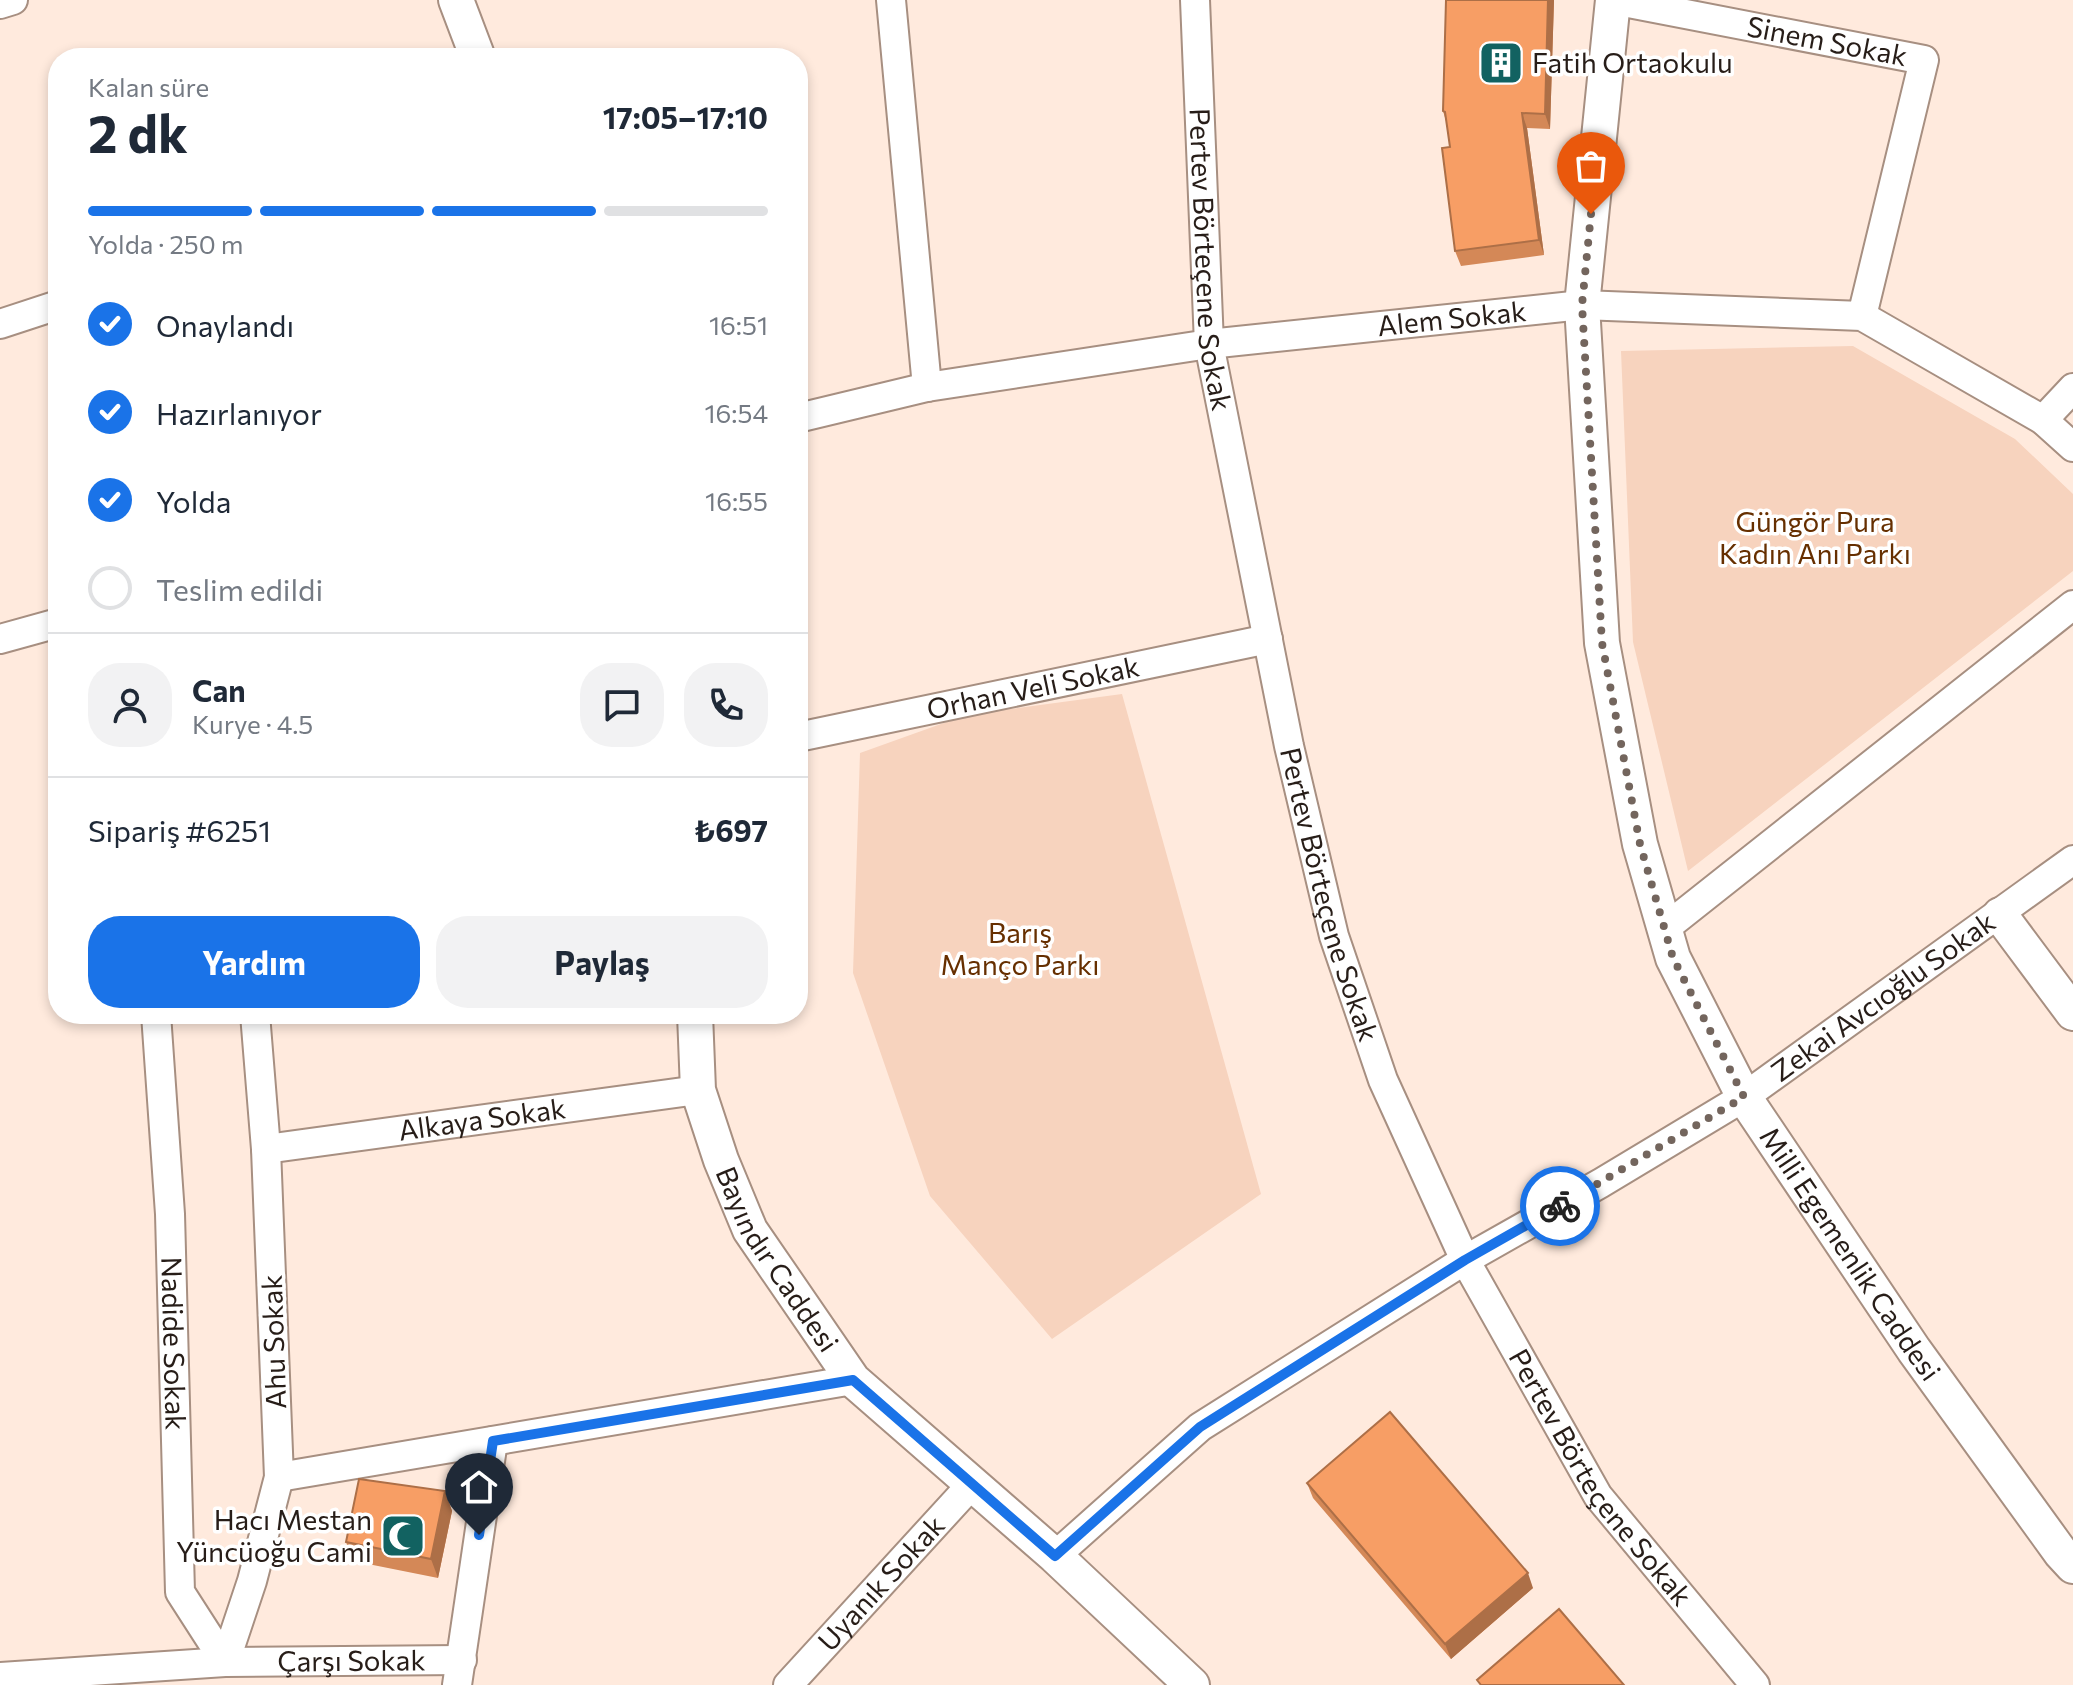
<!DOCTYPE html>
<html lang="tr">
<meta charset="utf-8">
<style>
:root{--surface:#fff;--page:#f2f2f3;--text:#1f2937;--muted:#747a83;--line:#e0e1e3;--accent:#1a73e8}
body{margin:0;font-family:Commissioner,sans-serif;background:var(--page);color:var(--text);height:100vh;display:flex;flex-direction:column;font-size:30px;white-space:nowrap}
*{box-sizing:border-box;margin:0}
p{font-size:26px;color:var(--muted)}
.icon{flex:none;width:44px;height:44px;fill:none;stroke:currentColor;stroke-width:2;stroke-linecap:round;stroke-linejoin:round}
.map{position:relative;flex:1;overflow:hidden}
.drawer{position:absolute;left:48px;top:48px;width:760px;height:976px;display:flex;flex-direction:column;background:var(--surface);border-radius:32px;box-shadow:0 4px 12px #0003}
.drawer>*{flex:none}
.pin{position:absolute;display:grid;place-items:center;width:68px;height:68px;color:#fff;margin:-82px -34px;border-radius:50% 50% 50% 0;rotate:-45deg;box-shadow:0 0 8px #0007}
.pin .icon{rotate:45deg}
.courier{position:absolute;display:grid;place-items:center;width:80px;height:80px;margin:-40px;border:6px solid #1a73e8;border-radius:50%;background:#fff;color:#222;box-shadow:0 2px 10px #0007}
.summary em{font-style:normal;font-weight:700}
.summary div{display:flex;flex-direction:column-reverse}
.summary{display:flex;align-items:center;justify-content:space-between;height:136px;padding:0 40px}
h1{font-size:52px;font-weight:700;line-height:60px}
.bar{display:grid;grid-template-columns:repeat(4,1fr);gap:12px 8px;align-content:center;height:96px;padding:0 40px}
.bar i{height:10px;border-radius:6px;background:var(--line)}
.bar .selected{background:var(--accent)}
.bar p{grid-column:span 4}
.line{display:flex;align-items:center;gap:20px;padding:0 40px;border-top:2px solid var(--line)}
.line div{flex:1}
.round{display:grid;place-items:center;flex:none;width:84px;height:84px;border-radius:32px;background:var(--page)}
ol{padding:0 40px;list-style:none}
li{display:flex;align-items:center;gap:24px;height:88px}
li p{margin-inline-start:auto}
li .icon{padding:8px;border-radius:50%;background:var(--accent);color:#fff;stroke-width:4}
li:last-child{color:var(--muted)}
li i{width:44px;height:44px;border:4px solid var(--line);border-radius:50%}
.primary-button{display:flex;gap:16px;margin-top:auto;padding:16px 40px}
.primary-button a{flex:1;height:92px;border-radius:32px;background:var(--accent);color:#fff;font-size:32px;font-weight:700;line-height:92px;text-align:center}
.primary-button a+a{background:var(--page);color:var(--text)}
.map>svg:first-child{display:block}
.green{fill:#f7d3be}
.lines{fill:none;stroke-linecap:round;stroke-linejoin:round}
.minor-casing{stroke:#a78f81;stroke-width:32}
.tertiary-casing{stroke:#a78f81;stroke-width:38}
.minor{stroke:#fff;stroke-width:28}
.tertiary{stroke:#fff;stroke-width:34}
.wall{fill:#d48857}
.shaded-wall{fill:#ad6f47}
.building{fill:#f79e65;stroke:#ad6f47;stroke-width:2}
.done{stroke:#73655d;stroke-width:8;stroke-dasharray:0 14.4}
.route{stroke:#1a73e8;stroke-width:10}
.labels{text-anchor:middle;stroke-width:7;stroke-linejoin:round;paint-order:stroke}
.street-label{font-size:28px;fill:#271d18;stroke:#fff}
.poi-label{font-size:28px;fill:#271d18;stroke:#fff;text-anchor:start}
.park-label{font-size:28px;fill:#662f00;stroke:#fff}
</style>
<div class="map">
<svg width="2073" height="1685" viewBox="0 0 2073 1685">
<rect width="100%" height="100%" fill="#ffeadd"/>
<!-- green -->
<path class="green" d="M1853,346L2015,439L2073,494V571L1688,871L1633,642L1621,351Z
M1122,694L1261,1194L1052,1339L930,1196L853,973L860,753L966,715Z"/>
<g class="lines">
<!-- minor casing -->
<g class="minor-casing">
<g id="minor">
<path d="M891,0L927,387"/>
<path id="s1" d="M1195,0L1209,344L1289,746L1334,936L1383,1080L1465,1260L1598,1496L1755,1685"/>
<path id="s2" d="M1613,0L1924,60L1862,316"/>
<path d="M0,4L13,0"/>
<path d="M0,324L58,305"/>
<path id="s3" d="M798,418L927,387L1209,344L1582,305L1862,316L2043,420L2073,447"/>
<path d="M2043,420L2073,388"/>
<path d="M0,639L58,623"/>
<path id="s4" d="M798,737L1268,639"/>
<path d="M1664,929L2073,605"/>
<path id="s5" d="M156,1014L170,1214L180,1592L225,1662"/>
<path id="s6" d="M266,1149L698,1090"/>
<path d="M279,1477L853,1380"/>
<path id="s7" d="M1055,1556L1200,1427L1465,1260L1601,1183L1744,1097L2073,860"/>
<path d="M225,1662L252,1581L279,1477L266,1149L255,1014"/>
<path id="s8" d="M0,1677L225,1662L462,1660"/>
<path d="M457,1685L493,1441"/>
<path id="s9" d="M788,1685L973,1483"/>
</g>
</g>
<!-- tertiary casing -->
<g class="tertiary-casing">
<g id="tertiary">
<path d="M456,0L478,58"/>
<path id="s10" d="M1613,0L1582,305L1602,643L1640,844L1673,958L1744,1097L1914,1350L2061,1553L2073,1566"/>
<path d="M2000,915L2073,1013"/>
<path id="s11" d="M695,1014L698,1090L721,1160L750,1230L853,1380L1055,1556L1192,1685"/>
</g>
</g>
<!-- minor -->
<use href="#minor" class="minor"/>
<!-- tertiary -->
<use href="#tertiary" class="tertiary"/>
</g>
<!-- wall -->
<path class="wall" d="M1446,0H1554L1550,129L1527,128L1544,255L1461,266L1455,251L1450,147L1446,121L1443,111Z
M1307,1483L1533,1588L1451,1659L1313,1498Z
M445,1491L452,1511L438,1578L353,1561L346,1542Z"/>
<!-- shaded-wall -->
<path class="shaded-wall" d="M1548,0H1554L1550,129L1545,114Z
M1522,113L1527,128L1544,255L1539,240Z
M445,1491L452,1511L438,1578L431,1559Z
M1528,1573L1533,1588L1451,1659L1445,1644Z"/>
<!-- building -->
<path class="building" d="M1446,0H1548L1545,114L1522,113L1539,240L1455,251L1442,148L1450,147L1445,112L1443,111Z
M1390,1412L1528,1573L1445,1644L1307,1483Z
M359,1479L445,1491L431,1559L346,1542Z
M1559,1609L1624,1685H1481L1477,1680Z"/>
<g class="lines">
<!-- done -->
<path class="done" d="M1560,1206L1744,1097L1673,958L1640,844L1602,643L1582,305L1591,214"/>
<!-- route -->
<path class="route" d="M479,1535L493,1441L853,1380L1055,1556L1200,1427L1465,1260L1560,1206"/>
</g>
<!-- icons -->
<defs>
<g id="building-square" transform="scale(2.3)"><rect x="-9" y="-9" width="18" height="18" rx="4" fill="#126261" stroke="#fff"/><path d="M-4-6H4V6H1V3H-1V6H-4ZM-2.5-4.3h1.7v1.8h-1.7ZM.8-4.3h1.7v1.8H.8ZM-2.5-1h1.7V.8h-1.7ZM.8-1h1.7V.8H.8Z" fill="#fff"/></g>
<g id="mosque-square" transform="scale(2.3)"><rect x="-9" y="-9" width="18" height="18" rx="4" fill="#126261" stroke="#fff"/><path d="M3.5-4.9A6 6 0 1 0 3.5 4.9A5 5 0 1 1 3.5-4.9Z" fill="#fff"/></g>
</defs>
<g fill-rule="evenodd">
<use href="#building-square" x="1501" y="63"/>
<use href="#mosque-square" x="403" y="1536"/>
</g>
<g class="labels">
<!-- street labels -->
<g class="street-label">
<text dy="10" stroke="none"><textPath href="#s2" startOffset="218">Sinem Sokak</textPath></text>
<text dy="10" stroke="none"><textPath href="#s1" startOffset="260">Pertev Börteçene Sokak</textPath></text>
<text dy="10" stroke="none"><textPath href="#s3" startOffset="662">Alem Sokak</textPath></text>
<text dy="10" stroke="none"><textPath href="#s4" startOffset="240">Orhan Veli Sokak</textPath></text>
<text dy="10" stroke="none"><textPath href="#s1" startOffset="908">Pertev Börteçene Sokak</textPath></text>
<text dy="10" stroke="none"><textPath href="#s7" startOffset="1002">Zekai Avcıoğlu Sokak</textPath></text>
<text dy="10" stroke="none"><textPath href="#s6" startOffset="218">Alkaya Sokak</textPath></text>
<text dy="10" stroke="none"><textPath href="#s10" startOffset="1314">Milli Egemenlik Caddesi</textPath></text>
<text dy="10" stroke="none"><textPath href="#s11" startOffset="264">Bayındır Caddesi</textPath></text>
<text transform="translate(274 1342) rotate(-92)" y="10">Ahu Sokak</text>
<text dy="10" stroke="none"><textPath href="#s5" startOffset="330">Nadide Sokak</textPath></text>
<text dy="10" stroke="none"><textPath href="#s1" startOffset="1556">Pertev Börteçene Sokak</textPath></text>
<text dy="10" stroke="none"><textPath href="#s9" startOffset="138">Uyanık Sokak</textPath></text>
<text dy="10" stroke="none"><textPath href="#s8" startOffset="352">Çarşı Sokak</textPath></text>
</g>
<!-- poi labels -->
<g class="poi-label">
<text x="1532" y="73">Fatih Ortaokulu</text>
<text x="372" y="1530" text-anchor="end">Hacı Mestan<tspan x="372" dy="32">Yüncüoğu Cami</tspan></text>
</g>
<!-- park labels -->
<g class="park-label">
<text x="1815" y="532">Güngör Pura<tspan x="1815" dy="32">Kadın Anı Parkı</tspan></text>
<text x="1020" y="943">Barış<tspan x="1020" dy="32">Manço Parkı</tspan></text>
</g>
</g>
</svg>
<div class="pin" style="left:1591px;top:214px;background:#ea580c"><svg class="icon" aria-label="bag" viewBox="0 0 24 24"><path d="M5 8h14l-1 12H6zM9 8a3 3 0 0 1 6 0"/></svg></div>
<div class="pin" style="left:479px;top:1535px;background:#1f2937"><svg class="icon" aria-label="home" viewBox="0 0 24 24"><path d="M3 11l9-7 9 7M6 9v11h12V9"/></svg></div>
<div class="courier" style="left:1560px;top:1206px"><svg class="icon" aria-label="bike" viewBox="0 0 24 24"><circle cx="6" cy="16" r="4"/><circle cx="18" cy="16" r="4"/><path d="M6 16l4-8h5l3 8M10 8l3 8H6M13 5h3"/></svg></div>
<section class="drawer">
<div class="summary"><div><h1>2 dk</h1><p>Kalan süre</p></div><em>17:05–17:10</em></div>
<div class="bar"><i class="selected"></i><i class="selected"></i><i class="selected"></i><i></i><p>Yolda · 250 m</p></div>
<ol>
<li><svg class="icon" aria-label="check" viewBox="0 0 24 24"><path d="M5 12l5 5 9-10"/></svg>Onaylandı<p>16:51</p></li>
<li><svg class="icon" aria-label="check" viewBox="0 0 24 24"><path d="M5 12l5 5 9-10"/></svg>Hazırlanıyor<p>16:54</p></li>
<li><svg class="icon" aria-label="check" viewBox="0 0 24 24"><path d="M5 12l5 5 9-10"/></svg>Yolda<p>16:55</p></li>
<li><i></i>Teslim edildi</li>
</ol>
<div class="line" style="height:144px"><a class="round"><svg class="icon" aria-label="person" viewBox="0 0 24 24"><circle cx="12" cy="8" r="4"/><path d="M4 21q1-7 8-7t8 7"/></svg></a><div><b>Can</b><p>Kurye · 4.5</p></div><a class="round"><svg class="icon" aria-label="chat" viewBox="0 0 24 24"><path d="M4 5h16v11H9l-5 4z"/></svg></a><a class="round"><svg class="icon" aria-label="phone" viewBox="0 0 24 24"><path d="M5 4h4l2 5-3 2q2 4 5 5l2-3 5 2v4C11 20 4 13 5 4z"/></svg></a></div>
<div class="line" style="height:104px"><div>Sipariş #6251</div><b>₺697</b></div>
<div class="primary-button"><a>Yardım</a><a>Paylaş</a></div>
</section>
</div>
